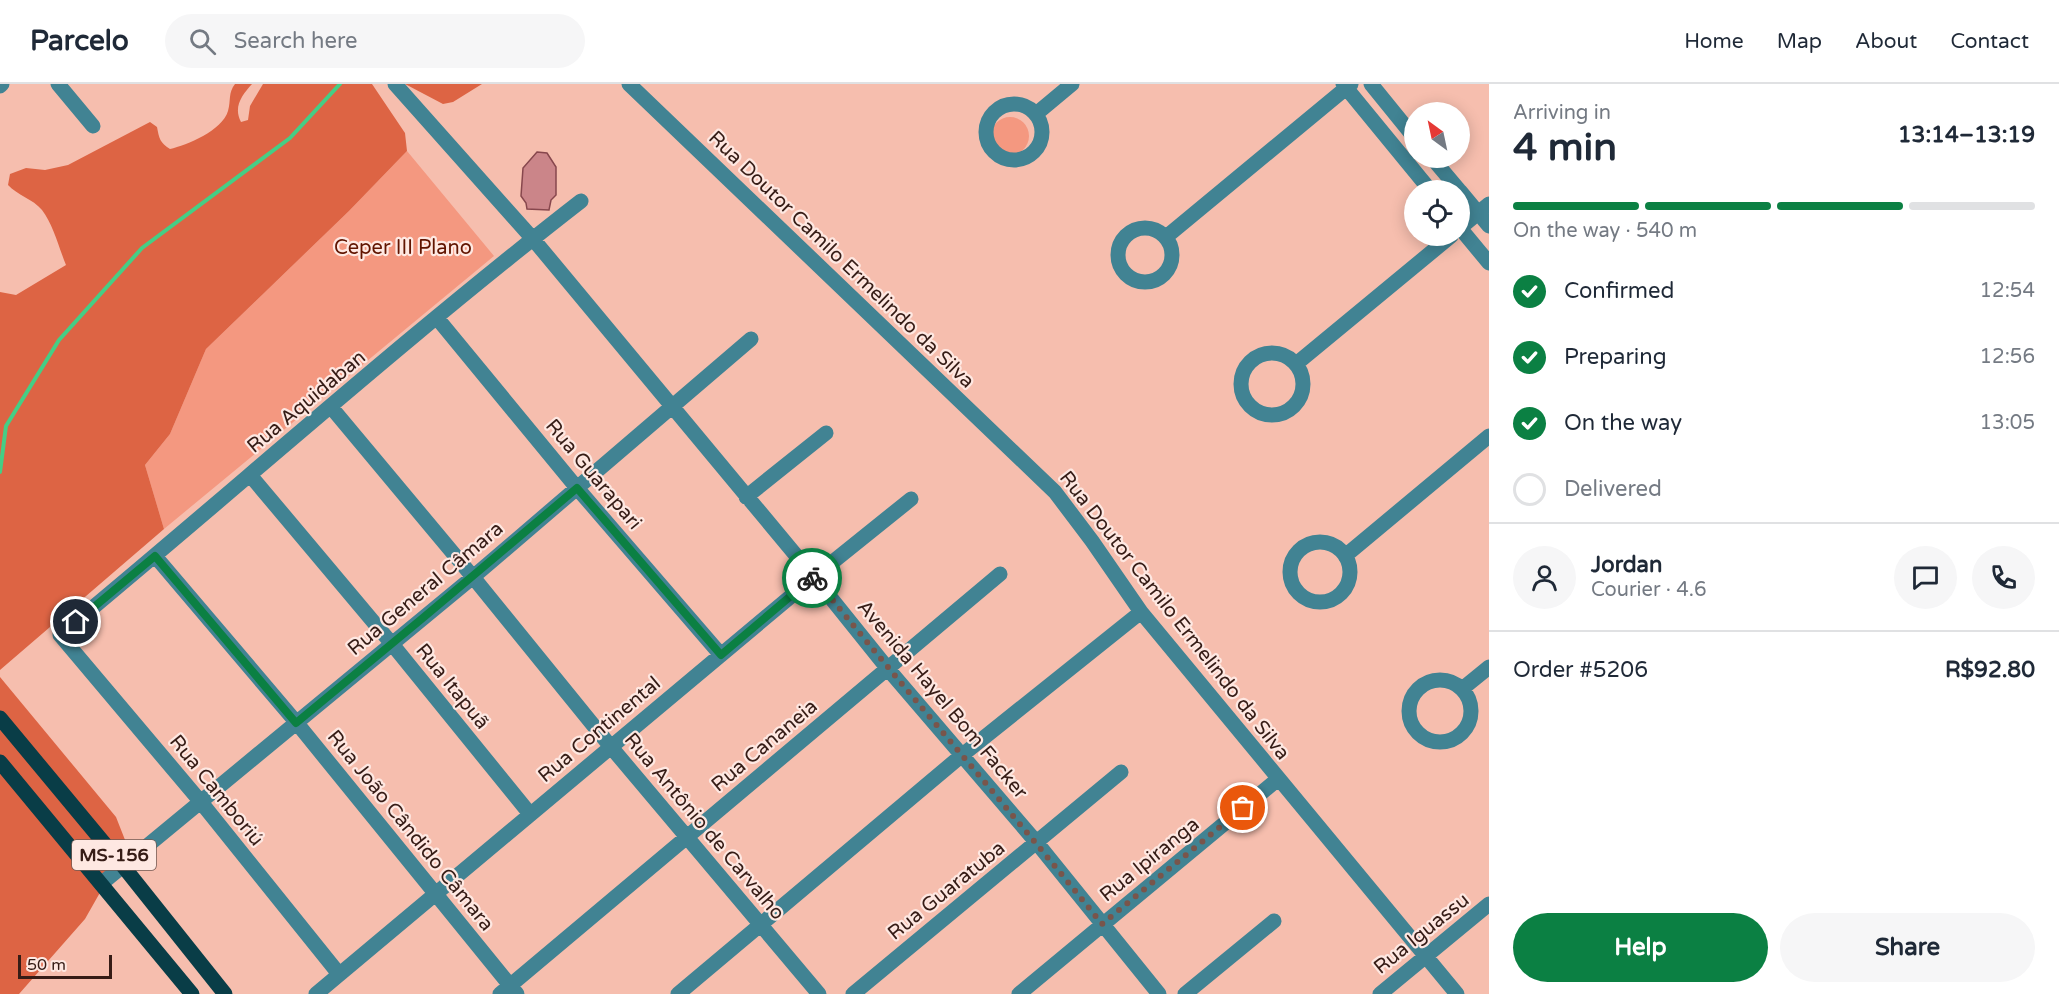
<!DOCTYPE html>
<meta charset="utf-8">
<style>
:root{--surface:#fff;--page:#f6f6f7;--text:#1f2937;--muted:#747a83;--line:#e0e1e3;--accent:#0b8043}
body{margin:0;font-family:"Varela Round",sans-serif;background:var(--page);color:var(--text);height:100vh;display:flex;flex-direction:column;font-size:22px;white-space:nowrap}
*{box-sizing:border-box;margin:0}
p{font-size:20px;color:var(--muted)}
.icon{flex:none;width:33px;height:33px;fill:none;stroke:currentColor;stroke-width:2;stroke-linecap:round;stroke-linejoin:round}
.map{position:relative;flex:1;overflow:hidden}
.panel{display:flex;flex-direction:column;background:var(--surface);width:570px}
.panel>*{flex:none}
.needle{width:39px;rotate:327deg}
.tools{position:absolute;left:1404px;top:18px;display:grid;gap:12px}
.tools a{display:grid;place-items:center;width:66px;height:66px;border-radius:50%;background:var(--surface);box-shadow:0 3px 15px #0003;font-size:30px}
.scale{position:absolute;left:18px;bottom:15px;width:94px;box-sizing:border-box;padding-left:6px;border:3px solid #361c16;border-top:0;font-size:16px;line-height:21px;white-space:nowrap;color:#361c16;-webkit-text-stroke:4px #fee8e2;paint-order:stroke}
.pin{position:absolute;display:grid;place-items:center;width:51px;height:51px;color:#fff;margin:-26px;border:3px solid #fff;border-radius:50%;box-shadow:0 2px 6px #0007}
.courier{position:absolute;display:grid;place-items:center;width:60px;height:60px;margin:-30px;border:4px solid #0b8043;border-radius:50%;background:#fff;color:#222;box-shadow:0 2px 8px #0007}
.overview em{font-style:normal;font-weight:700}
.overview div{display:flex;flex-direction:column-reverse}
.overview{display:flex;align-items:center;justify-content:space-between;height:102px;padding:0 24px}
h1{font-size:39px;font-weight:700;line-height:45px}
.bar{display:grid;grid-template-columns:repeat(4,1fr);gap:9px 6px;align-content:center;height:72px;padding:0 24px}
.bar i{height:8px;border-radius:4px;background:var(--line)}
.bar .selected{background:var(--accent)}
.bar p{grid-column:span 4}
.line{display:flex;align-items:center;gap:15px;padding:0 24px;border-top:2px solid var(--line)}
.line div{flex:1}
.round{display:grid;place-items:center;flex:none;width:63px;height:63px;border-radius:32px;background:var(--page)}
ol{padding:0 24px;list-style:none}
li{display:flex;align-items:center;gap:18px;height:66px}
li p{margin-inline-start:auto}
li .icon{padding:6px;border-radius:50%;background:var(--accent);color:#fff;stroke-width:4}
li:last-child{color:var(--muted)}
li i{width:33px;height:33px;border:3px solid var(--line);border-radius:50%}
.action{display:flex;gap:12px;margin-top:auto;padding:12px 24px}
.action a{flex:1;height:69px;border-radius:36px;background:var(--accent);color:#fff;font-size:24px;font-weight:700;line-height:69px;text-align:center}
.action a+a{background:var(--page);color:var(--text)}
header{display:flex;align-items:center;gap:36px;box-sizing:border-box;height:84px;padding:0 30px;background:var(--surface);border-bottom:2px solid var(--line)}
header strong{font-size:28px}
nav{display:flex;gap:33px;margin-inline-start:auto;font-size:21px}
.search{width:420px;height:54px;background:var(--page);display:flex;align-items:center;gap:15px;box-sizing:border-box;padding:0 21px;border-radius:33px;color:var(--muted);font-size:22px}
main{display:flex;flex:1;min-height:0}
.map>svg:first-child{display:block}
.green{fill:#f49880}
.forest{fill:#dd6444}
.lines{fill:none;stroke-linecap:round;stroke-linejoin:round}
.stream{stroke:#45ce85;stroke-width:4}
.building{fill:#cb8589;stroke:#87474d;stroke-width:1.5}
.minor{stroke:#418393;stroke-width:15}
.major{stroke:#093d47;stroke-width:15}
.done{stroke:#79554b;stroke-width:6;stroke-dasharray:0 10.8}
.route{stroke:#0b8043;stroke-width:8}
.labels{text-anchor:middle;stroke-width:4.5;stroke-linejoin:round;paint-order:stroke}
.shield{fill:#fee8e2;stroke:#725953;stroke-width:1.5}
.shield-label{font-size:18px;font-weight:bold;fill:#361c16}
.park-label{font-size:20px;fill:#611400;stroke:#fee8e2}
.street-label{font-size:20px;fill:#361c16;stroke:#fee8e2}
</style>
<header>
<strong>Parcelo</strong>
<div class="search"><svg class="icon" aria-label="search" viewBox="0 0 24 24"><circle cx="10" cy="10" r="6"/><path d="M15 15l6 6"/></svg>Search here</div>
<nav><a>Home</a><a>Map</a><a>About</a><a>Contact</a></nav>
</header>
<main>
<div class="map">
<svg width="1489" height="910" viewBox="0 0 1489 910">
<rect width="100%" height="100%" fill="#f6beae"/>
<!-- green -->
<path class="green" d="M991 52a19 19 0 1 1 38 0a19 19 0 1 1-38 0Z
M407,67L494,172L164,445L145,381L170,350L206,265L349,127Z"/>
<!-- forest -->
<path class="forest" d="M235,0H252C242,11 233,23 241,38L248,36L250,22L263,0H372L405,49L407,67L349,127L206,265L170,350L145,381L164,445L0,586V208L16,211L66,181C59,164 53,140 42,126C33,115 17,111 8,101L10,90L26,84L45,86L68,81L150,38L157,43C159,54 160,59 170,65C187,61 222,47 228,27C231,16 228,9 235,0Z
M405,0H482L453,18L443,20Z
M0,593L116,733L127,761L85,835L19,910H0Z"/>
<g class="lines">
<!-- stream -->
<path class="stream" d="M0,388L6,342L59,256L142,164L290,54L340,0"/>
</g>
<!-- building -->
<path class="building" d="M537,68L547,69L556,83V111L551,116L549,126L527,125L526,119L521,112L523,84Z"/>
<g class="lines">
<!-- minor -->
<path class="minor" d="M58,0L93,42
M395,0L533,155L814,493L888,585L1037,759L1159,910
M629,0L1055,408L1092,457L1141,528L1457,910
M1343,0L1430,106
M1371,0L1414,53
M0,2L2,0
M986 48a28 28 0 1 1 56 0a28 28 0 1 1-56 0Z
M1036,30L1072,0
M1432,74L1459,106
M1460,107L1489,142
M1118 171a27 27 0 1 1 54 0a27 27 0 1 1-54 0Z
M1460,144L1489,179
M1460,144L1489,120
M1166,153L1351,0
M437,234L577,404L721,571
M1241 300a31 31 0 1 1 62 0a31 31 0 1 1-62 0Z
M1296,280L1451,152
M331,323L473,493L611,663L819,910
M250,391L392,560L530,730
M746,413L826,349
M1290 488a30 30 0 1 1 60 0a30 30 0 1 1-60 0Z
M155,472L296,638L517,910
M1345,472L1489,352
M1409 627a31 31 0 1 1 62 0a31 31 0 1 1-62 0Z
M1462,605L1489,583
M101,800L473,493L751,255
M339,890L200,717L60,551C234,407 402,256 581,117
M316,910L814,493L911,415
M500,910L1000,490
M678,910L961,672L1141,528
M853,910L1121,688
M1019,910L1278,695
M1185,910L1274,837
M1380,910L1489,820"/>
<!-- major -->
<path class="major" d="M0,634L123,782L225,910
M0,678L192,910"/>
</g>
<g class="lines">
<!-- done -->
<path class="done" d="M812,494L814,493C908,610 1008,723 1102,840L1243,724"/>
<!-- route -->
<path class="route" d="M76,538L155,472L296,639L424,533L577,404L721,571L812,494"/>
</g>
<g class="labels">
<!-- shield labels -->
<rect class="shield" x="72" y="756" width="84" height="30" rx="4.5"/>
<g class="shield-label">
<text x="114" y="777">MS-156</text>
</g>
<!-- park labels -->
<g class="park-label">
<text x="403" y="170">Ceper III Plano</text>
</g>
<!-- street labels -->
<g class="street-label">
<text transform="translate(842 175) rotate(44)" y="7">Rua Doutor Camilo Ermelindo da Silva</text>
<text transform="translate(306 317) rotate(-40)" y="7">Rua Aquidaban</text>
<text transform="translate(594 390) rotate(50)" y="7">Rua Guarapari</text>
<text transform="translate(425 504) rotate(-40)" y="7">Rua General Câmara</text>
<text transform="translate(1175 531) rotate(52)" y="7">Rua Doutor Camilo Ermelindo da Silva</text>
<text transform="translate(453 602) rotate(51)" y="7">Rua Itapuã</text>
<text transform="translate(943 615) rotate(50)" y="7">Avenida Hayel Bom Facker</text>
<text transform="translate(599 645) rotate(-40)" y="7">Rua Continental</text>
<text transform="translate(764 661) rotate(-40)" y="7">Rua Cananeia</text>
<text transform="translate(217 706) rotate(51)" y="7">Rua Camboriú</text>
<text transform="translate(705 742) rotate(50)" y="7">Rua Antônio de Carvalho</text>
<text transform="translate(411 746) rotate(51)" y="7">Rua João Cândido Câmara</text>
<text transform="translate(1149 775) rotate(-39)" y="7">Rua Ipiranga</text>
<text transform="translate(946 806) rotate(-39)" y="7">Rua Guaratuba</text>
<text transform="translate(1421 849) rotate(-39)" y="7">Rua Iguassu</text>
</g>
</g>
</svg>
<div class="tools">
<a><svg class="needle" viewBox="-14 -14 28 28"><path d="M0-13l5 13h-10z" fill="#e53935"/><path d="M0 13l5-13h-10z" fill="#747a83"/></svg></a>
<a><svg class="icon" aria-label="locate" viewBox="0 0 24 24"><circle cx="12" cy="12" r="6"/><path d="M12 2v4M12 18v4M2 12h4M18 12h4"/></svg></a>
</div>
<div class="scale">50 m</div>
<div class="pin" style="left:1243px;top:724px;background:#ea580c"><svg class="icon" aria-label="bag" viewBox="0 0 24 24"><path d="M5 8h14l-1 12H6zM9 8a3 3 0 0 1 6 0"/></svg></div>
<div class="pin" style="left:76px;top:538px;background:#1f2937"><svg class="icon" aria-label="home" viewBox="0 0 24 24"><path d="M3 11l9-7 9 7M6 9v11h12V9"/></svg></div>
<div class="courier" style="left:812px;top:494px"><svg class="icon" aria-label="bike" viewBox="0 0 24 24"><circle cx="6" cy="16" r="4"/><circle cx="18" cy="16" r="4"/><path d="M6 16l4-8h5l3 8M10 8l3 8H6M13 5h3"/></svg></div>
</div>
<section class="panel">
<div class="overview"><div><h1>4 min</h1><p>Arriving in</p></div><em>13:14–13:19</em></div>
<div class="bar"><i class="selected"></i><i class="selected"></i><i class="selected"></i><i></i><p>On the way · 540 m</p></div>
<ol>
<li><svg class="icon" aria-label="check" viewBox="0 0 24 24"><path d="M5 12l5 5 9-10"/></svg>Confirmed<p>12:54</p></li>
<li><svg class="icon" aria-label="check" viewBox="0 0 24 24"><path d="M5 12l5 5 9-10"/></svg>Preparing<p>12:56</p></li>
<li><svg class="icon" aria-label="check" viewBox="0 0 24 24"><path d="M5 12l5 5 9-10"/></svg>On the way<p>13:05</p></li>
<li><i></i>Delivered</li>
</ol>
<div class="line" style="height:108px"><a class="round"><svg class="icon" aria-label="person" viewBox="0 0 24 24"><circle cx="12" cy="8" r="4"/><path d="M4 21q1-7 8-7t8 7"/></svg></a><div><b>Jordan</b><p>Courier · 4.6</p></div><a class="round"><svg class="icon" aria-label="chat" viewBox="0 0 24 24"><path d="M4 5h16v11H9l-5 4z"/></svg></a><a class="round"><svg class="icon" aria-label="phone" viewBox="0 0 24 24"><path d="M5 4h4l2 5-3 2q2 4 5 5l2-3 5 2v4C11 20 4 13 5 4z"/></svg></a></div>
<div class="line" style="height:78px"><div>Order #5206</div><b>R$92.80</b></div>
<div class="action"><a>Help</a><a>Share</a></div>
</section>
</main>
